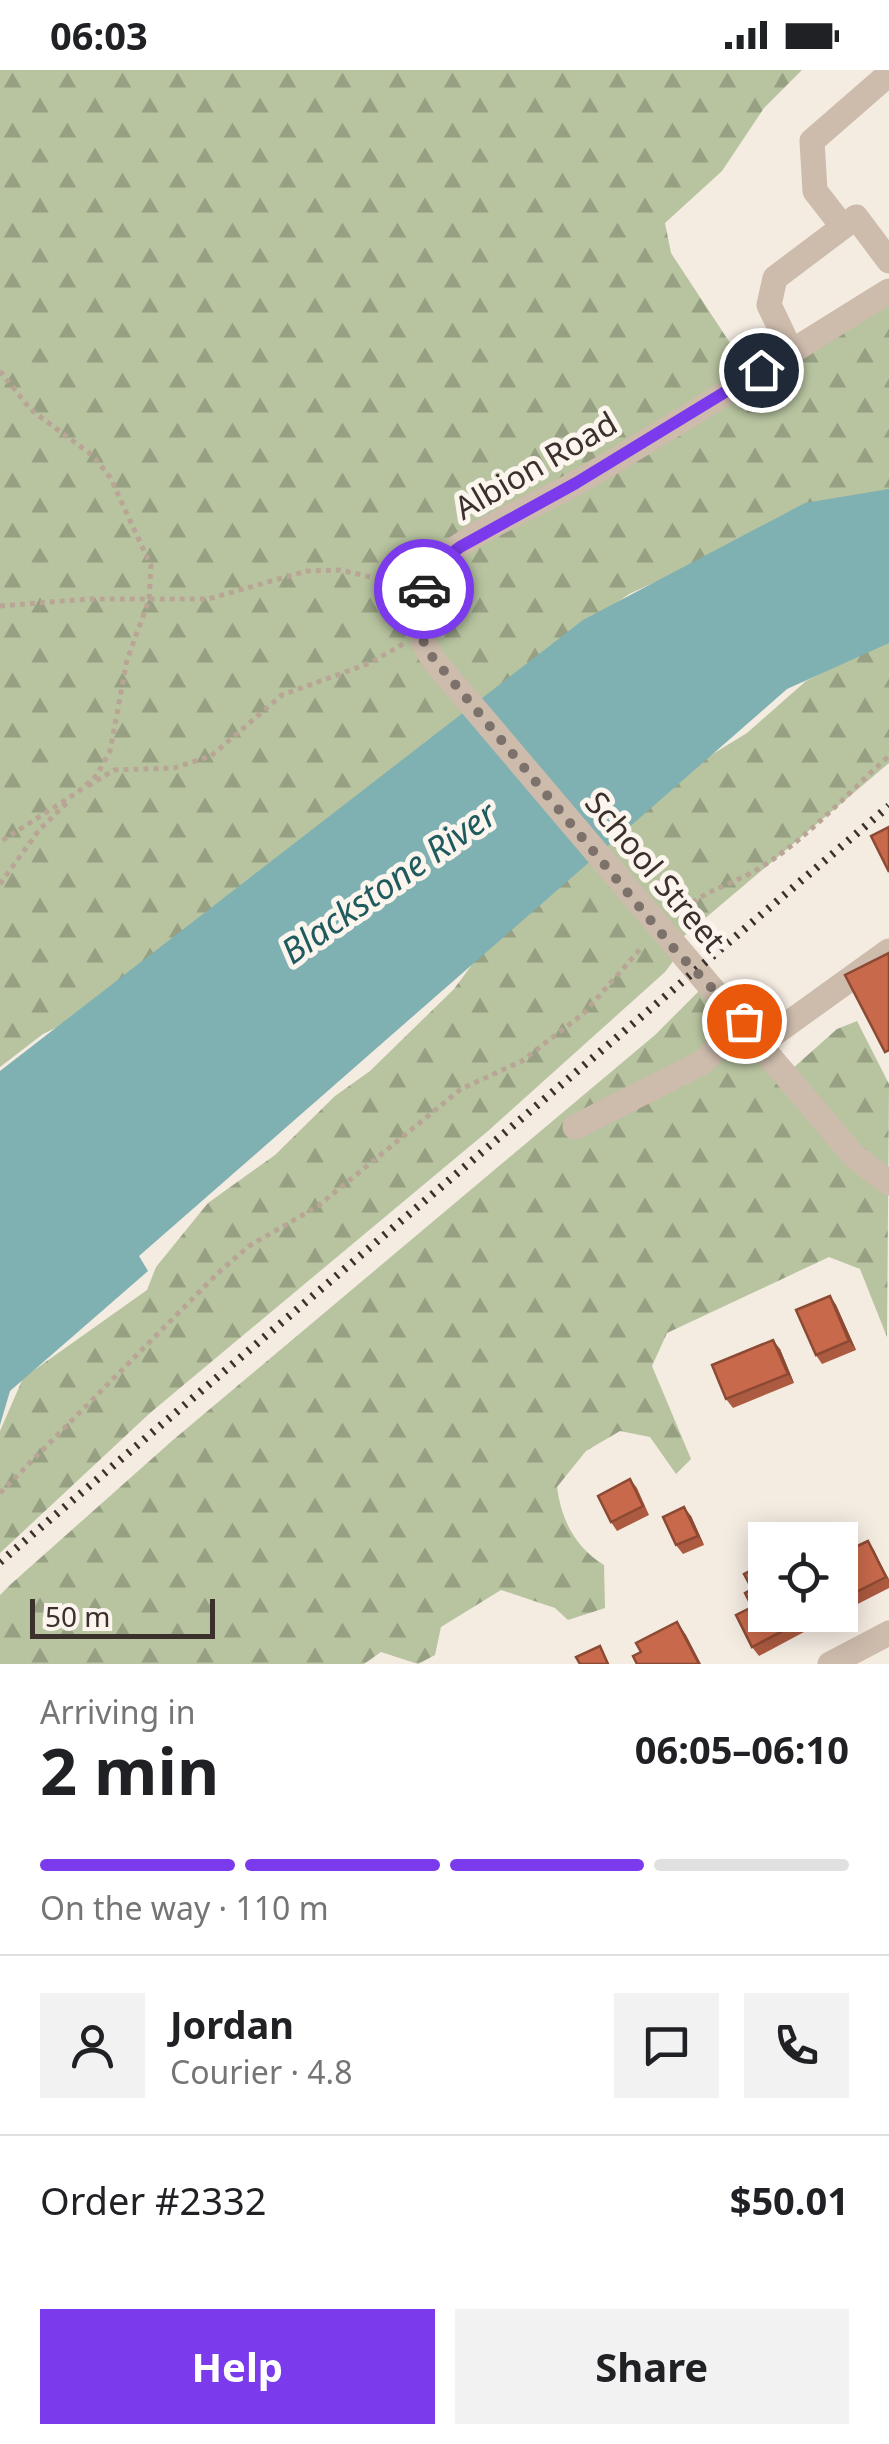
<!DOCTYPE html>
<meta charset="utf-8">
<style>
:root{--surface:#fff;--page:#f2f2f2;--text:#202124;--muted:#757577;--line:#e0e0e0;--accent:#7c3aed}
body{margin:0;font-family:"Noto Sans",sans-serif;background:var(--page);color:var(--text);height:100vh;display:flex;flex-direction:column;font-size:38px;white-space:nowrap}
*{box-sizing:border-box;margin:0}
p{font-size:32px;color:var(--muted)}
.icon{flex:none;width:55px;height:55px;fill:none;stroke:currentColor;stroke-width:2;stroke-linecap:round;stroke-linejoin:round}
.map{position:relative;height:1594px;overflow:hidden}
.side{display:flex;flex-direction:column;background:var(--surface);flex:1}
.side>*{flex:none}
.controls{position:absolute;left:748px;top:1452px;display:grid;gap:20px}
.controls a{display:grid;place-items:center;width:110px;height:110px;border-radius:0px;background:var(--surface);box-shadow:0 5px 25px #0003;font-size:50px}
.scale{position:absolute;left:30px;bottom:25px;width:185px;box-sizing:border-box;padding-left:10px;border:5px solid #3b302b;border-top:0;font-size:28px;line-height:35px;white-space:nowrap;color:#3b302b;-webkit-text-stroke:8px #fbf5ee;paint-order:stroke}
.pin{position:absolute;display:grid;place-items:center;width:85px;height:85px;color:#fff;margin:-42px;border:5px solid #fff;border-radius:50%;box-shadow:0 2px 10px #0007}
.courier{position:absolute;display:grid;place-items:center;width:100px;height:100px;margin:-50px;border:8px solid #7c3aed;border-radius:50%;background:#fff;color:#222;box-shadow:0 2px 12px #0007}
.overview em{font-style:normal;font-weight:700}
.overview div{display:flex;flex-direction:column-reverse}
.overview{display:flex;align-items:center;justify-content:space-between;height:170px;padding:0 40px}
h1{font-size:65px;font-weight:700;line-height:75px}
.bar{display:grid;grid-template-columns:repeat(4,1fr);gap:15px 10px;align-content:center;height:120px;padding:0 40px}
.bar i{height:12px;border-radius:8px;background:var(--line)}
.bar .on{background:var(--accent)}
.bar p{grid-column:span 4}
.line{display:flex;align-items:center;gap:25px;padding:0 40px;border-top:2px solid var(--line)}
.line div{flex:1}
.round{display:grid;place-items:center;flex:none;width:105px;height:105px;border-radius:0px;background:var(--page)}
.primary-button{display:flex;gap:20px;margin-top:auto;padding:20px 40px}
.primary-button a{flex:1;height:115px;border-radius:0px;background:var(--accent);color:#fff;font-size:40px;font-weight:700;line-height:115px;text-align:center}
.primary-button a+a{background:var(--page);color:var(--text)}
.status{display:flex;justify-content:space-between;align-items:center;height:70px;padding:0 50px;background:var(--surface);direction:ltr}
.status svg{height:28px;fill:currentColor}
.map>svg:first-child{display:block}
.forest{fill:url(#forest-firs)}
.water{fill:#7fb0b2}
.lines{fill:none;stroke-linecap:round;stroke-linejoin:round}
.path{stroke:#b9a596;stroke-width:5;stroke-dasharray:5 5;stroke-linecap:butt}
.minor{stroke:#cdbbac;stroke-width:25}
.rail{stroke:#3b302b;stroke-width:8;stroke-dasharray:2.5 8;stroke-linecap:butt}
.wall{fill:#ac5a40}
.shaded-wall{fill:#8c4a34}
.building{fill:#c8694b;stroke:#8c4a34;stroke-width:2.5}
.done{stroke:#7c716b;stroke-width:10;stroke-dasharray:0 18}
.route{stroke:#7c3aed;stroke-width:12}
.labels{text-anchor:middle;stroke-width:10;stroke-linejoin:round;paint-order:stroke}
.street-label{font-size:32px;fill:#3b302b;stroke:#fbf5ee}
.water-label{font-size:35px;font-style:italic;fill:#1f5a5e;stroke:#fbf5ee}
</style>
<div class="status"><b>06:03</b><svg viewBox="0 0 49 12"><path d="M0 12V9h3v3zM5 12V6h3v6zM10 12V3h3v9zM15 12V0h3v12zM26 1h20v11H26zM47 4h2v5h-2z"/></svg></div>
<div class="map">
<svg width="889" height="1594" viewBox="0 0 889 1594">
<defs>
<pattern id="forest-firs" width="22" height="20" patternUnits="userSpaceOnUse" patternTransform="scale(2.5)"><rect width="22" height="20" fill="#b8c4a0"/><path d="M5 1l3.5 6h-7zM16 11l3.5 6h-7z" fill="#97a083"/></pattern>
</defs>
<rect width="100%" height="100%" fill="#f4ebe1"/>
<!-- forest -->
<path class="forest" d="M0,0H802L764,38L722,101L665,153L671,183L751,305L889,228V429L819,439L629,524L534,592L111,932L43,964L0,997Z
M889,569V693L684,866L680,882L665,902L488,1061L150,1343L0,1483V1361L23,1308L147,1220L156,1197L208,1133L275,1085L335,1026L370,1001L454,919L485,877L680,704L747,663L806,611Z
M706,914L792,999L837,959L857,951L889,1014L887,1267L860,1199L829,1187L667,1263L652,1296L691,1389L676,1404L650,1367L620,1361L586,1381L557,1417C561,1450 576,1478 604,1495L605,1538L568,1550L555,1538L501,1520L441,1557L435,1585L418,1594L381,1582L364,1594H0V1525L11,1514L173,1370L655,965Z"/>
<!-- water -->
<path class="water" d="M889,419V573L787,619L139,1186L148,1201L10,1321L0,1355V1001L583,550L805,433Z"/>
<g class="lines">
<!-- path -->
<path class="path" d="M0,301L31,340L92,385L110,407L151,496L149,530L127,590L110,681L97,705L78,722L0,772
M0,536L88,529H208L307,501L340,500L401,514
M88,716L114,700L174,698L211,686L282,625L370,593L403,574
M0,814L39,760L68,732
M677,845C708,818 719,820 751,803C802,775 846,724 889,686
M0,1423L218,1203L249,1176L318,1136L461,1019L522,991L584,943L643,876"/>
<!-- minor -->
<path class="minor" d="M843,157L815,121L812,71L889,4
M889,221C785,285 682,352 576,413C535,437 470,460 438,494C412,522 414,563 435,592L854,1086L889,1113
M791,281L769,235L775,208L856,147L889,191
M761,973L889,881
M575,1057L703,992L744,951
M830,1594L889,1563"/>
<!-- rail -->
<path class="rail" d="M0,1492L889,736"/>
</g>
<!-- wall -->
<path class="wall" d="M830,1226L836,1235L856,1280L822,1294L816,1285Z
M780,1279L794,1313L733,1338L726,1329Z
M630,1409L637,1418L649,1445L617,1461L611,1452Z
M691,1446L704,1475L683,1484L676,1475Z
M868,1471L889,1509V1518L846,1540L840,1531L848,1472L852,1479Z
M765,1545H795L804,1562L759,1586L752,1577Z"/>
<!-- shaded-wall -->
<path class="shaded-wall" d="M830,1226L836,1235L856,1280L849,1271Z
M773,1270L780,1279L794,1313L788,1304Z
M684,1437L691,1446L704,1475L698,1466Z
M868,1471L874,1480L889,1511L886,1507Z
M677,1552L686,1565L701,1594H699Z"/>
<!-- building -->
<path class="building" d="M889,757V802L871,766Z
M889,883V980L885,982L845,905Z
M830,1226L849,1271L816,1285L796,1240Z
M773,1270L788,1304L726,1329L712,1295Z
M630,1409L643,1436L611,1452L598,1426Z
M684,1437L698,1466L676,1475L663,1447Z
M868,1471L886,1507L840,1530V1476L848,1472L851,1479Z
M765,1493V1545H793L798,1553L752,1577L736,1545L752,1537L745,1523L752,1519L744,1504Z
M677,1552L699,1594H637L633,1586L641,1582L636,1573Z
M600,1576L608,1594H580L576,1587Z"/>
<g class="lines">
<!-- done -->
<path class="done" d="M424,519L418,545L425,578L676,881L744,951"/>
<!-- route -->
<path class="route" d="M424,519L438,494L460,477L576,413L761,300"/>
</g>
<g class="labels">
<!-- street labels -->
<g class="street-label">
<text transform="translate(536 396) rotate(-30)" y="11">Albion Road</text>
<text transform="translate(655 802) rotate(50)" y="11">School Street</text>
</g>
<!-- water labels -->
<g class="water-label">
<text transform="translate(389 813) rotate(-35)" y="12">Blackstone River</text>
</g>
</g>
</svg>
<div class="controls">
<a><svg class="icon" aria-label="locate" viewBox="0 0 24 24"><circle cx="12" cy="12" r="6"/><path d="M12 2v4M12 18v4M2 12h4M18 12h4"/></svg></a>
</div>
<div class="scale">50 m</div>
<div class="pin" style="left:744px;top:951px;background:#ea580c"><svg class="icon" aria-label="bag" viewBox="0 0 24 24"><path d="M5 8h14l-1 12H6zM9 8a3 3 0 0 1 6 0"/></svg></div>
<div class="pin" style="left:761px;top:300px;background:#1f2937"><svg class="icon" aria-label="home" viewBox="0 0 24 24"><path d="M3 11l9-7 9 7M6 9v11h12V9"/></svg></div>
<div class="courier" style="left:424px;top:519px"><svg class="icon" aria-label="car" viewBox="0 0 24 24"><path d="M5 17H2v-5l4-1 3-4h7l3 4 3 1v5h-3M9 17h6M6 11h13"/><circle cx="7" cy="17" r="2"/><circle cx="17" cy="17" r="2"/></svg></div>
</div>
<section class="side">
<div class="overview"><div><h1>2 min</h1><p>Arriving in</p></div><em>06:05–06:10</em></div>
<div class="bar"><i class="on"></i><i class="on"></i><i class="on"></i><i></i><p>On the way · 110 m</p></div>
<div class="line" style="height:180px"><a class="round"><svg class="icon" aria-label="person" viewBox="0 0 24 24"><circle cx="12" cy="8" r="4"/><path d="M4 21q1-7 8-7t8 7"/></svg></a><div><b>Jordan</b><p>Courier · 4.8</p></div><a class="round"><svg class="icon" aria-label="chat" viewBox="0 0 24 24"><path d="M4 5h16v11H9l-5 4z"/></svg></a><a class="round"><svg class="icon" aria-label="phone" viewBox="0 0 24 24"><path d="M5 4h4l2 5-3 2q2 4 5 5l2-3 5 2v4C11 20 4 13 5 4z"/></svg></a></div>
<div class="line" style="height:130px"><div>Order #2332</div><b>$50.01</b></div>
<div class="primary-button"><a>Help</a><a>Share</a></div>
</section>
